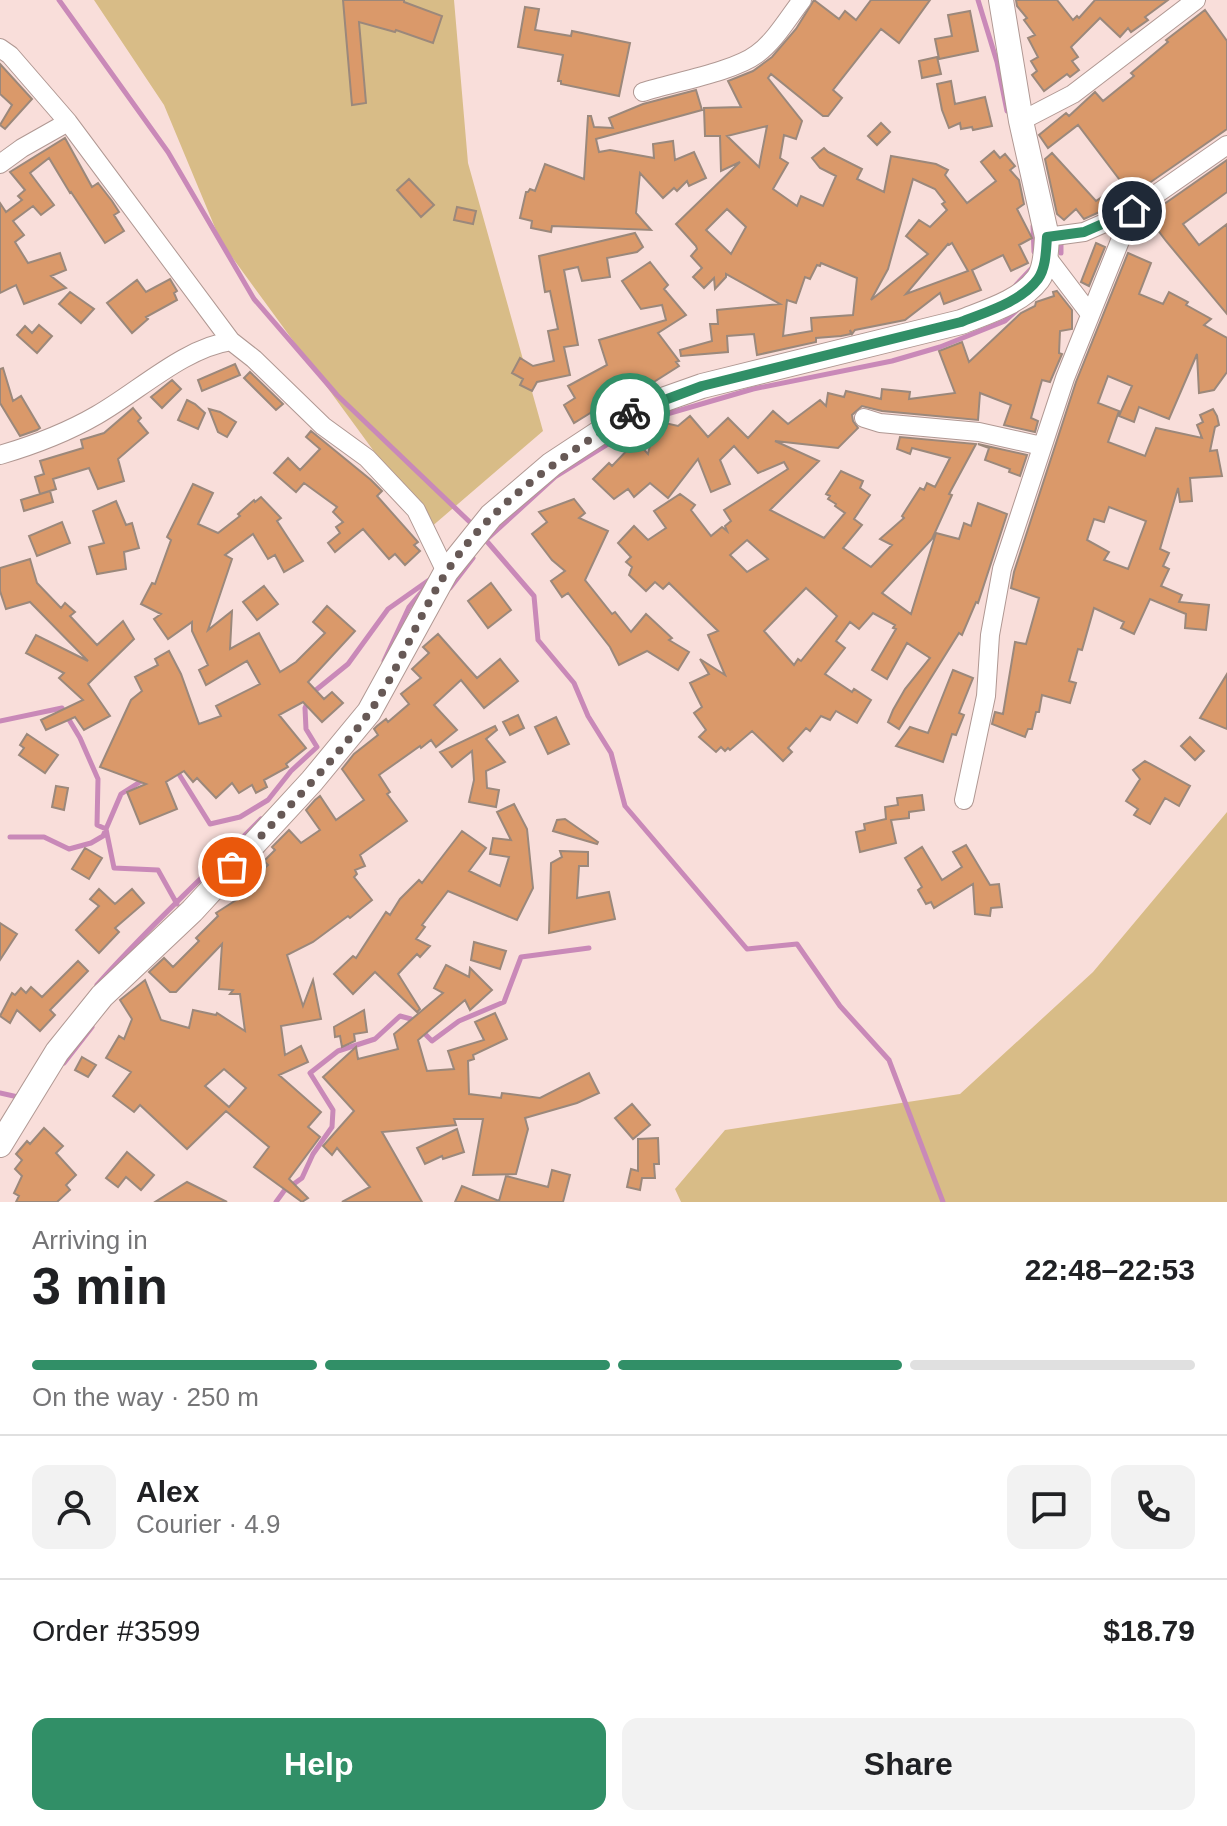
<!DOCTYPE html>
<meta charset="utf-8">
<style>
:root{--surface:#fff;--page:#f2f2f2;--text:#202124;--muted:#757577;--line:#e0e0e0;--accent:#318f67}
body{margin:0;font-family:Arial,sans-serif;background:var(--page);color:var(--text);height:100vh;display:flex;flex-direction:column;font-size:30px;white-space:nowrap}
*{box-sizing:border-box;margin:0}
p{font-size:26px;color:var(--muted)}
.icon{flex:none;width:44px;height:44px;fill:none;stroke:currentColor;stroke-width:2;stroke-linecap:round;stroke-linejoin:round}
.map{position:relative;height:1202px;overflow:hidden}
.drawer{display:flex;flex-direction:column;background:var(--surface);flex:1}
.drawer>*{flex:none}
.pin{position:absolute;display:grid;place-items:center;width:68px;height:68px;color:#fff;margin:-34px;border:4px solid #fff;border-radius:50%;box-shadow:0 2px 8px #0007}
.courier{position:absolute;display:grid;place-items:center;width:80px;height:80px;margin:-40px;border:6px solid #318f67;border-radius:50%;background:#fff;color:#222;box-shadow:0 2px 10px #0007}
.summary em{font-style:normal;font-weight:600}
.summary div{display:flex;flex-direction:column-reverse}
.summary{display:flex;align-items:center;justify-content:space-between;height:136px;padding:0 32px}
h1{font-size:52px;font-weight:600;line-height:60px}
.bar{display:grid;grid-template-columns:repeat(4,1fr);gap:12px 8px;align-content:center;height:96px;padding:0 32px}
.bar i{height:10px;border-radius:6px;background:var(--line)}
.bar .current{background:var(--accent)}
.bar p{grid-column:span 4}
.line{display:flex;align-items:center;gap:20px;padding:0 32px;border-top:2px solid var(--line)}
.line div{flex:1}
.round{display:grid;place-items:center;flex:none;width:84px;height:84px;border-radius:16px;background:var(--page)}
.button{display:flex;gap:16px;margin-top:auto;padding:16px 32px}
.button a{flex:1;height:92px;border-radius:16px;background:var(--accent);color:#fff;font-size:32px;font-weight:600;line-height:92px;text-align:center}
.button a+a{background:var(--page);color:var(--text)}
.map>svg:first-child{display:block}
.green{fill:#d8bc87}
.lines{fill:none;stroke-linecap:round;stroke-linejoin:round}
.stream{stroke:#c989b8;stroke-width:5}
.building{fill:#da996a;stroke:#9b887b;stroke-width:2;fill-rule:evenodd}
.street-casing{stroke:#b09893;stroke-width:20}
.secondary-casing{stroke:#b09893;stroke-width:26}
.street{stroke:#fff;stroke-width:18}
.secondary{stroke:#fff;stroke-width:24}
.done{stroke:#675956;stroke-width:8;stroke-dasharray:0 14.4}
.route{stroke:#318f67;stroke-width:10}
</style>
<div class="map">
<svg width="1227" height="1202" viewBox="0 0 1227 1202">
<rect width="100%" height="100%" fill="#f9deda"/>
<!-- green -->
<path class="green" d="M94,0H454L468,163L543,431L430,528L221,242L164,105Z
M1227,812V1202H681L675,1189L725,1130L960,1094L1093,972Z"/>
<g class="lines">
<!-- stream -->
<path class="stream" d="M59,0L168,152L254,299L337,395L475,527
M978,0L997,62L1007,111
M1033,226L1034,252
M1058,240L1061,242V253
M1016,285L1031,269
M484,538L534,596L538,640L574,683L588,716L611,753L625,806L747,949L797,944L840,1006L889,1060L943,1202
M486,540L555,477L613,441L660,416L753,389L892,361L940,347L1005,321L1017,310
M450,588L473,558
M384,661L409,607L424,589
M0,721L62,708L80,738L98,779L97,825L106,829L114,868L158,870L177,904
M177,771L210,824L240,817L268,800L291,771L317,747L306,729L305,708L311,694L348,664L388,609L432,578
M10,837H44L69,849L91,843L103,836L121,794L143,780
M231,886L259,856
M97,985C148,927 206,875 261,819
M423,1032L432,1041L459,1021L504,1002L521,957L589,948
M64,1063L92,1027
M0,1093L18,1097
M276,1202L284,1191L302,1178L313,1154L332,1127L333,1110L310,1073L338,1051L375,1039L400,1016L411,1019L416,1024"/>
</g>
<!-- building -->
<path class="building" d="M343,0H404V2L442,16L433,43L396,30L395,32L359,22L366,103L352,105Z
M814,0L839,19L845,11L856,20L871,0H930L899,43L881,29L833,90L842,98L828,116H823L771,74L768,78L802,121L796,139L784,135L780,158L788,163L773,189L797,206L801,196L823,206L836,176L820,168L812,158L824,148L828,152L862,169L857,179L884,192L891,156L936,164L948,170L945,175L967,203L996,181L981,162L994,151L1000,158L1005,154L1015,166L1010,170L1019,180L1024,204L1017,209L1032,238L1019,245L1028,263L1011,271L1003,255L972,270L981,290L944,304L940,293L905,320L855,330L852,334L850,330L851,334L841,336L816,338V342L757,355L754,334L727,336L728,352L681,356L680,350L712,341L710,324H718L717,310L780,304L726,274V277L715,289L714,278L704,288L693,277L702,268L691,256L697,249L696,246L676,224L740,162L721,171L720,136H705L704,108L741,107L728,81L753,71L772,57L796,29ZM767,126L759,167L727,136ZM913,179L935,189L945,202L942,204L947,210L930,227L919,220L906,236L928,254L871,300L888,269ZM727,209L746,227L731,254L706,230ZM952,243L968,271L906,294L948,244L949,245ZM821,263L857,278L853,315L811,318L812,331L783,336L787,300L796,303L805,277L810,279L817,265L820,266Z
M1016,0H1057L1073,20L1077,16L1079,18L1095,0H1168L1145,17L1148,20L1131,32L1128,28L1120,37L1100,18L1071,47L1078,57L1072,61L1079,70L1070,77L1067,74L1044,91L1032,75L1037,71L1031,61L1038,57L1028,38L1035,35L1024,20L1027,18L1017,6Z
M525,7L539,9L535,30L571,36L572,31L630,43L619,96L561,84V81H558L563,55L518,47Z
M1205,10L1227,41V129L1122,202L1084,219L1076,209L1064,220L1057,214L1045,159L1052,153L1096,201L1122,183L1078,125L1048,148L1039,135L1066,113L1069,116L1095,92L1103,101L1134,76L1131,73L1168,42L1166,40Z
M970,11L978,51L939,59L935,39L952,36L948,15Z
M937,57L941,74L922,78L919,61Z
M0,64L32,99L5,129L0,125L12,105L0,94Z
M951,81L955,104L985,97L992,126L973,130L972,127L961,129L960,123L949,128L942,110L937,84Z
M696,90L702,110L596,139L599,152L610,150L654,158L653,144L673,141L675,160L694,152L706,178L689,186L687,181L677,191L674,188L663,198L640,173L636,213L651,230L552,226L551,232L531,228L532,221L520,218L526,192H528L530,189L535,191L545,164L584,179L588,116H591L594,127L613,128L609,118L643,104Z
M881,123L890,132L877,145L868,136Z
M65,138L92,187L98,183L112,201L119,212L114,215L124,231L105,243L71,192L70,193L49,158L30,173L54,205L41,215L33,206L13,221L24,235L15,242L28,263L60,253L66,270L51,276L66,288L24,304L16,285L0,293V203L6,212L22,200L18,196L25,190L10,172Z
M1227,160V192L1183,224L1199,245L1227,224V314L1166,241L1154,225L1156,223L1150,214Z
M409,179L434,205L421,217L397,190Z
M457,207L476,211L473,224L454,220Z
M635,233L643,247L637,252L607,258L610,277L582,281L578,267L564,270L578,345L564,347L570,375L537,382L532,391L520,385L523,379L512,373L520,358L533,366L554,361L548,331L558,329L550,291L545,292L539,256Z
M1096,243L1105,247L1089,286L1081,282Z
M1128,253L1151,263L1139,294L1163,304L1169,292L1188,302L1186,305L1211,319L1204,325L1227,338V372L1214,390L1199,393L1197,354L1169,419L1139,407L1134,422L1119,416L1132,386L1108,376L1098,403L1119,411L1108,442L1145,456L1156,428L1202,438L1197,425L1203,422L1200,415L1213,409L1217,416L1219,425L1215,427L1210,451L1217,450L1222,476L1190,478L1192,501L1180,502L1178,488L1160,549L1169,553L1163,566L1169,569L1161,586L1182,595L1179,602L1209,605L1206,630L1185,628L1186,614L1150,599L1134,634L1121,628L1124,622L1094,608L1082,650L1078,649L1069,681L1076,683L1070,703L1042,695L1039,712H1036L1032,729H1028L1025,737L992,724L995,712L1003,714L1015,642L1026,644L1039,598L1011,588L1014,572L1076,382ZM1109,507L1146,521L1128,569L1104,560L1109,552L1087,540L1094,519L1104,522Z
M650,262L668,285L664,289L686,315L658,333L679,361L676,362L679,366L641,390L617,400L616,397L574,423L564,405L575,398L568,386L607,365L599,340L666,320L662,305L641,309L622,281Z
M170,279L177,291L174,293L177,300L146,317L148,319L132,333L107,303L137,280L146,292Z
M1057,291L1072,310V329L1060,331L1059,353L1062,354L1050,382L1042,380L1031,418L1038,421L1035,432L1004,425L1011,405L980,393L978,420L882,411L862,406L852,415L853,421L858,428L838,448L775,441L819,461L770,510L824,538L845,513L835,506L836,504L828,499L830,496L826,494L841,471L863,481L860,488L870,495L854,519L862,525L843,548L871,567L892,545L880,539L904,518L902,516L920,488L924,490L927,483L935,487L950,458L912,448L910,454L897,449L900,437L976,444L949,494L952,495L932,539L882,593L911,614L936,533L959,539L964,523L971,526L978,503L1007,514L978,603L976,602L962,635L959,633L899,729L888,722L893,710L905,689L930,658L907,643L887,679L872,670L896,629L893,628L895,625L873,613L859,629L850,622L836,641L845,648L825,674L852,692L854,689L871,700L857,723L836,711L830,720L821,716L810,731L806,728L788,748L792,752L783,761L752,731L730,750L728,748L725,751L721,747L716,752L699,737L706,730L694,713L702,707L690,683L709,674L700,659L725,675L708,635L718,631L669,583L663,589L655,582L646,591L629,575L632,567L626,562L631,557L618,543L634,526L648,540L666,528L654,511L680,494L695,505L691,510L711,536L722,527L727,531L725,526L731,521L724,510L788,469L784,462L758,473L734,446L720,460L730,484L711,492L698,459L668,498L650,483L634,497L628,489L614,499L593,479L609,463L612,466L636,441L648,454L656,421L678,426L690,416L708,437L728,418L748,438L773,411L788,424L820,400L826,406L828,393L844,397L846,391L881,399L882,389L910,392L909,399L955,393L939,351L962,342L969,362L1021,313L1035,306L1036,302L1054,296L1053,292ZM747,540L768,559L747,572L730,555ZM806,588L837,616L801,661L798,659L794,665L764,631Z
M70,292L94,309L81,323L59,304Z
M39,325L52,336L37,353L17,335L25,326L32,333Z
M235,364L240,375L202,391L198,380Z
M3,368L13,401L21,396L40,428L37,430L20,436L0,403V369Z
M250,372L283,404L276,410L244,378Z
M172,380L181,389L162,408L151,397Z
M187,400L195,404L205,413L198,429L178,420Z
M133,408L141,418L138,421L148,433L118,459L124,481L98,489L89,468L53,479L56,489L40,494L35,477L44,474L40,461L83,448L81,440L104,433Z
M209,409L220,412L236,422L227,437L218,432Z
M311,431L371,480L382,491L377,496L418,542L414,545L420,551L405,565L395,554L389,559L363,529L335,552L328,543L340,533L336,527L343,522L333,512L337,507L304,483L296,492L274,473L288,458L300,470L320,449L306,437Z
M978,444L1027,455L1020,476L1009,472L1010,469L985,460L989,448Z
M193,484L213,493L198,524L218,533L240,516L238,514L254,500L255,502L261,497L281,518L277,521L303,561L284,572L275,555L268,559L253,534L225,555L232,559L208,630L232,611L230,649L259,633L280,672L296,662L325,633L313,622L327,606L355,631L308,682L324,699L332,692L343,703L322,722L303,702L279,715L306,748L286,764L288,767L264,780L267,787L256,793L252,785L239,793L232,783L216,798L197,778L193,782L184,771L166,782L177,809L140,824L127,792L146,784L100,767L131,700L142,691L135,677L158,665L155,659L169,651L181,674L199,724L221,716L216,706L260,684L247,661L206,685L199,670L208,665L192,631V622L168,639L154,619L161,614L141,604L152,583L155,584L171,540L167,537Z
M50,491L53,502L24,511L21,500Z
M574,499L585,513L579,518L608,531L585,580L612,614L615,612L631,632L646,614L672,638L669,640L689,652L678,670L647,651L619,665L610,647L568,593L562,597L551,581L565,571L552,560L532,534L547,522L539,512Z
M116,501L126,525L132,523L139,548L124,552L126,569L97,574L89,547L104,543L93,511Z
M62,522L70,543L37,556L29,536Z
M30,559L37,583L61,608L65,603L75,612L70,616L97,645L123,621L134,639L88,684L110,716L84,730L75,717L46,730L41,720L83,700L59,678L64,673L26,653L36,635L88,661L30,602L6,609L0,591V568Z
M491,583L511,610L488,628L468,601Z
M264,586L278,604L257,620L243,602Z
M438,634L477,678L500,659L518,681L484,708L461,680L434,705L457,730L436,747L431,740L421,748L420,746L379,775L390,792L387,794L407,821L360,855L365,866L355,870L357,874L354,877L372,900L350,918L348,916L313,942L287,955L303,1006L313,980L321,1019L281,1026L285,1055L301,1046L308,1062L279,1075L321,1112L308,1127L320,1137L289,1179L308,1198L302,1202L254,1167L269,1147L226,1111L187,1149L140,1105L134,1112L113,1096L131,1072L106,1058L119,1036L124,1039L132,1019L120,1000L145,980L161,1020L189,1028L193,1010L216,1015L217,1013L245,1031L240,994H230L233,990L219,989L222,944L176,992H170L149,972L164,958L173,967L199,941L196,938L218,916L216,913L255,888L252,885L259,878L256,876L268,865L264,861L275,850L272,847L289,830L301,843L320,830L306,810L315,800L320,796L336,820L364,800L342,769L354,754L378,735L374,729L377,726L386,719L388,722L409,704L401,694L421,678L412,669L429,653L423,647ZM224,1069L246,1088L229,1107L205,1086Z
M953,670L973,678L959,713L964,715L956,735L952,734L943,762L896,746L910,727L928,733Z
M1227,674V729L1200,718Z
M518,715L524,728L510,735L503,722Z
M556,717L569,744L548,754L535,727Z
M495,726L497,730L486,739L505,762L486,771L487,788L499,790L496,807L469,802L474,780L472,751L452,767L440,752Z
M27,734L58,755L45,773L19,755L24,748L20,745Z
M1190,737L1204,751L1195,760L1181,746Z
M1145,761L1190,786L1179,806L1165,798L1150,824L1134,815L1138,809L1126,801L1140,779L1133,770Z
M56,786L68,788L64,810L52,807Z
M922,795L924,810L909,812V818L891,820L896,843L860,852L856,832L865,830L864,824L886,819L885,807L898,805L897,798Z
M514,804L527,829L533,888L517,920L448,891L422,925L425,927L416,939L430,946L420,957L417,954L398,974L420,1009L417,1012L375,972L353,994L334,974L353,956L356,958L386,912L390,915L400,899L419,880L422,883L462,831L486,848L469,871L500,886L509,857L490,854L493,838L511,840L497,812Z
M565,819L598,842L597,844L553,831L557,820Z
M966,845L990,885L999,884L1002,907L991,908L990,916L975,914L973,884L934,908L931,902L926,904L918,890L922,887L905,858L922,847L942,880L962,867L953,852Z
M85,848L102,858L89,879L72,869Z
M560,851L588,852V866H579L577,898L609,892L615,919L549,933L551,863L562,857Z
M99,889L115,904L132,889L144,903L115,928L119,932L99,953L76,930L99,906L90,899Z
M0,923L17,934L0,960Z
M474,942L506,951L500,969L471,960Z
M78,961L88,971L50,1010L55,1015L40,1031L17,1010L10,1023L0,1016L12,993L15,995L21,988L26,993L31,987L42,997Z
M446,965L469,977L470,968L492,990L470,1010L465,1000L418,1040L427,1071L454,1069L448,1051L484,1040L475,1022L495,1013L507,1039L473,1055L474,1059L468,1061L469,1094L501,1098L502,1093L540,1098L589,1073L599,1093L577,1103L525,1118L528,1129L516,1174L473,1175L483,1119H454L456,1125L382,1132L422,1202H342L370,1187L337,1148L332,1155L323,1146L354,1111L323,1077L356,1047L358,1059L398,1049L394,1034L443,993L434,988Z
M364,1010L367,1032L354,1034L355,1041L342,1047L340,1036L335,1037L334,1027Z
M82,1057L96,1065L88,1077L75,1070Z
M632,1104L650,1125L633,1139L615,1118Z
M44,1128L63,1146L56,1153L76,1175L66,1185L70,1190L57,1202H16L19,1196L14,1193L22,1176L15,1169L22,1160L16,1154L27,1141L30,1144Z
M457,1129L464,1152L443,1159L442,1156L425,1164L417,1148Z
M658,1138L659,1164H654L655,1178H642L640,1190L627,1187L631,1169L638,1171V1139Z
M127,1152L154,1175L141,1190L126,1177L118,1187L106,1178Z
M552,1170L570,1175L563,1202H455L462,1186L499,1201L506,1176L548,1187Z
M187,1182L227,1202H155Z"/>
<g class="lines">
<!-- street casing -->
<g class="street-casing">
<path id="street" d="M0,48L10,55L68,122L231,341
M643,92C674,82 733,72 757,54C775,41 788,18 802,0
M1021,121L1073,94L1196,0
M0,164L22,148L68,122
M1047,237L1084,232L1132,211L1227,145
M1046,256L1090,314
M864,418L880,423L979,432L1042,446
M0,455C34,445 66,433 97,415C139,391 184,348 231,341L254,359L323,426L367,458L416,510L446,572
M964,800L986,696L990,635L1002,569L1065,378L1132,211"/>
</g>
<!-- secondary casing -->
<g class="secondary-casing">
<path id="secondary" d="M0,1145L57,1052L102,996L192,911L312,781L369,712L446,572L491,516L552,464L634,410L702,386L961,322C986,312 1021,302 1038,279C1046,268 1046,250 1047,237L1021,121L1001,0"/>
</g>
<!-- street -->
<use href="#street" class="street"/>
<!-- secondary -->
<use href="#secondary" class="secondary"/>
</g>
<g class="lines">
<!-- done -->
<path class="done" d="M232,867C278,817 329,768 369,713C400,669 418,615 448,570C493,501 563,457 630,413"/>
<!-- route -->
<path class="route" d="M630,413L702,386L961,322C986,312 1021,302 1038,279C1046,268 1046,250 1047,237L1084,232L1132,211"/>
</g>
</svg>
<div class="pin" style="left:232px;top:867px;background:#ea580c"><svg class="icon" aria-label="bag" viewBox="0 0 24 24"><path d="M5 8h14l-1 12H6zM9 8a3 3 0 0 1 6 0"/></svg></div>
<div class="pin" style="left:1132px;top:211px;background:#1f2937"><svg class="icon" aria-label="home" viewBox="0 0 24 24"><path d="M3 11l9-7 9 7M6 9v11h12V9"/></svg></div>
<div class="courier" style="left:630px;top:413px"><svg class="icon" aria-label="bike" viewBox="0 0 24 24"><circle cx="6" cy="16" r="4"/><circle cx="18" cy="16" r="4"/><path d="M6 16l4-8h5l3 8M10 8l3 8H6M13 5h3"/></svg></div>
</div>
<section class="drawer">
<div class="summary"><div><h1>3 min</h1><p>Arriving in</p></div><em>22:48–22:53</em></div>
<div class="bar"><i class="current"></i><i class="current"></i><i class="current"></i><i></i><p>On the way · 250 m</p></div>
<div class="line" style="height:144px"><a class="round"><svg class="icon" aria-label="person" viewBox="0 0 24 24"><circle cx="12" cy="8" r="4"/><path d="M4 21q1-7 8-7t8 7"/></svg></a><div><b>Alex</b><p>Courier · 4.9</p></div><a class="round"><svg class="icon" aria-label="chat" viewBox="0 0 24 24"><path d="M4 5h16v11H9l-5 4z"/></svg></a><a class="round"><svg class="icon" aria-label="phone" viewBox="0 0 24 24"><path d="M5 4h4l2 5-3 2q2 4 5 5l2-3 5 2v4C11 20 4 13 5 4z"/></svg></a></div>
<div class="line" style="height:104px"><div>Order #3599</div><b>$18.79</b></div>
<div class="button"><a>Help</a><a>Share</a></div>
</section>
